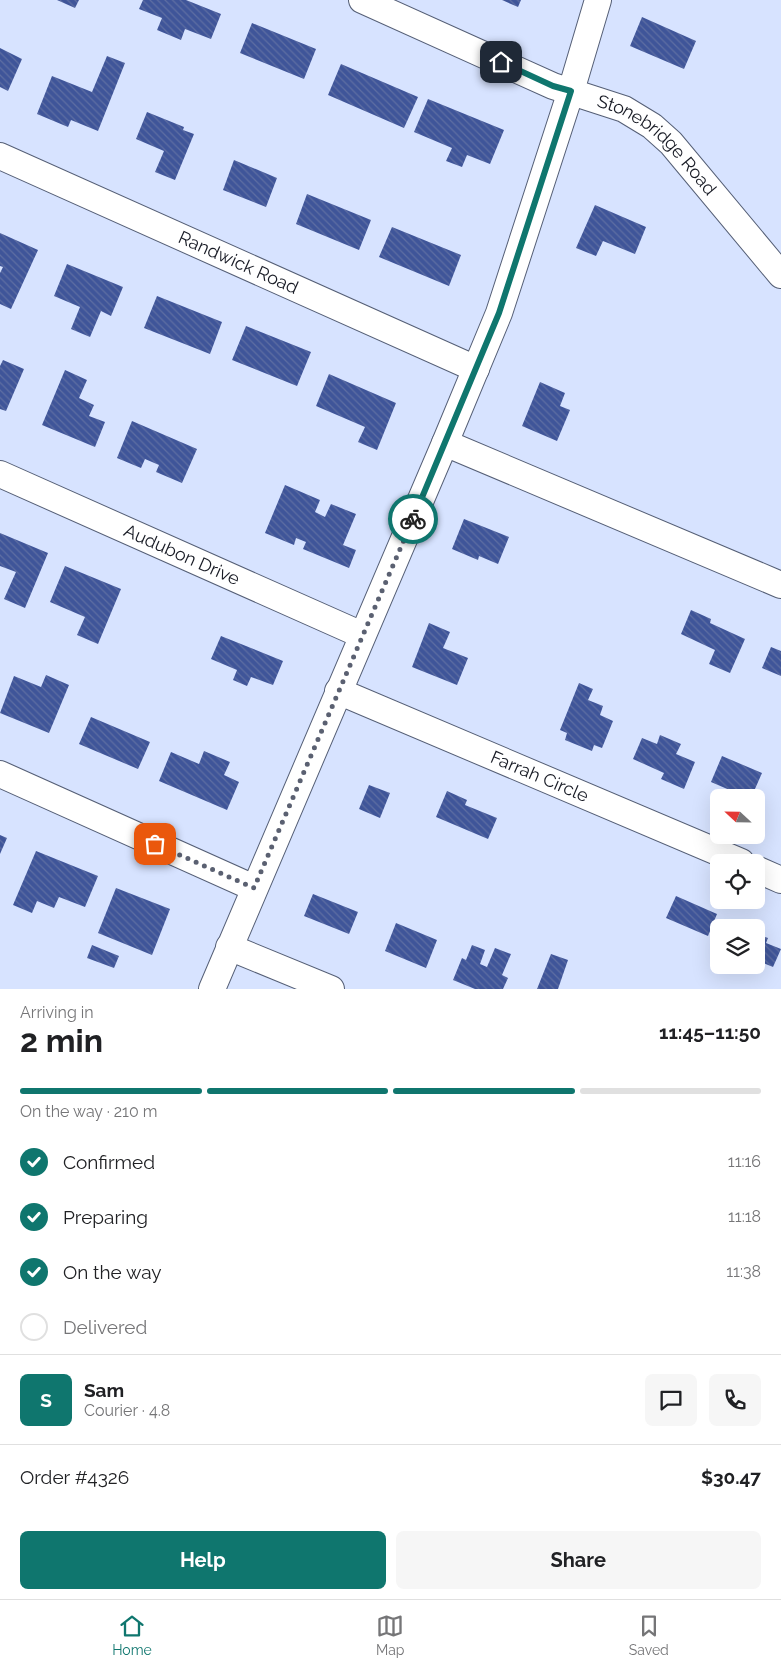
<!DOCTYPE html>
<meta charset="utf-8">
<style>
:root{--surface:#fff;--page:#f6f6f6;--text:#202124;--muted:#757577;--line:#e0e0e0;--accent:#0f766e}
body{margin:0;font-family:Raleway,sans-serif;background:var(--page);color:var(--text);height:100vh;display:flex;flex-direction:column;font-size:19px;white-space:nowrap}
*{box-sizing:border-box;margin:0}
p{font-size:16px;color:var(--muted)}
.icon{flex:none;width:28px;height:28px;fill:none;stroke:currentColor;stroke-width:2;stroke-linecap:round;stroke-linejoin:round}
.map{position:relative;height:989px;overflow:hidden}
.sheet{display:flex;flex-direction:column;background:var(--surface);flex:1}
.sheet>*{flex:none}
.needle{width:32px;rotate:292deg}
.controls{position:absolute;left:710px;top:789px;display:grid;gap:10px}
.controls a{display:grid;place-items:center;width:55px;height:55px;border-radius:8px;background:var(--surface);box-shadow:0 5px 20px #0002;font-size:25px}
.pin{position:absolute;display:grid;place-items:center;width:42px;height:42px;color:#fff;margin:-21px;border-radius:10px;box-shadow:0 2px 8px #0006}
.courier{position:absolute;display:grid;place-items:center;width:50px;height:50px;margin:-25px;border:4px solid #0f766e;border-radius:50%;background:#fff;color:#222;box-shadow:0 1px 6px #0007}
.headline em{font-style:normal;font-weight:700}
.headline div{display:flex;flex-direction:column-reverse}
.headline{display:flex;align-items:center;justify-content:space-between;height:85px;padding:0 20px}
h1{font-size:32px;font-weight:700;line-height:38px}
.bar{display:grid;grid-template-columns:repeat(4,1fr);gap:8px 5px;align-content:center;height:60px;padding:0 20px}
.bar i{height:6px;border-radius:4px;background:var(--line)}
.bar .current{background:var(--accent)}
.bar p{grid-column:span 4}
.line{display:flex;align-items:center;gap:12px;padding:0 20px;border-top:1px solid var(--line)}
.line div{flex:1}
.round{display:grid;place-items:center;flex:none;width:52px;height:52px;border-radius:8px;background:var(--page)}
ol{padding:0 20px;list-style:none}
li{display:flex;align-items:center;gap:15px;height:55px}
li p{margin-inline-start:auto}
li .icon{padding:5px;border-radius:50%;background:var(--accent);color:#fff;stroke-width:4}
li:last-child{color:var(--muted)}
li i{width:28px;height:28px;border:2px solid var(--line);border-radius:50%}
.cta{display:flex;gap:10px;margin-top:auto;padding:10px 20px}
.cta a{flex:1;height:58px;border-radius:8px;background:var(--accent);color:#fff;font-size:20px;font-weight:700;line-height:58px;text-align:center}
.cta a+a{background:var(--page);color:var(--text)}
.menu{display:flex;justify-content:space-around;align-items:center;height:70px;border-top:1px solid var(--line);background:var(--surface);font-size:14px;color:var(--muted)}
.menu a{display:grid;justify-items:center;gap:2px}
.menu .current{color:var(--accent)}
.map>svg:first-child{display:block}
.building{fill:url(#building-back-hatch)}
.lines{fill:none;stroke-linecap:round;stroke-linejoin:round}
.minor-casing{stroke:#555f76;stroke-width:28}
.minor{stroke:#fff;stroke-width:26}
.done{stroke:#5a6071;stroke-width:5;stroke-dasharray:0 9}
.route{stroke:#0f766e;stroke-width:6}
.labels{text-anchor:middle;stroke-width:5;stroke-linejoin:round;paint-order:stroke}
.street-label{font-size:18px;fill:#171a24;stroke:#fff}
</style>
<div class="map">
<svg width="781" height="989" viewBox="0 0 781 989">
<defs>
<pattern id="building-back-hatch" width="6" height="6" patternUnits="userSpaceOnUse" patternTransform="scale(1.25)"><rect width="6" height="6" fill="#3f5599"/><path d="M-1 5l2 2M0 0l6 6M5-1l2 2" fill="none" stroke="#5e6ea2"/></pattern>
</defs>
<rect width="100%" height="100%" fill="#d7e3ff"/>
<!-- building -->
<path class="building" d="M57,0H79L75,8Z
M143,0H186L221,14L211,39L185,29L181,40L157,30L162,18L139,9Z
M502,0H521L518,7Z
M642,17L696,41L684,69L630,46Z
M252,23L316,49L304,79L240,53Z
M0,48L22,59L8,91L0,87Z
M107,56L125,63L98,131L71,120L68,127L37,114L52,76L92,92Z
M341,64L418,97L404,128L328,95Z
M428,99L504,130L490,164L467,155L462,167L446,161L452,148L414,132Z
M147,112L184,127L183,130L194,134L175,180L155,172L164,151L136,139Z
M234,160L277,178L266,207L223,190Z
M307,194L371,220L359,250L296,224Z
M595,205L646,227L635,254L603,241L596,256L576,248Z
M392,227L461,255L449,286L379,257Z
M0,233L38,250L11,309L0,304V273L3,267L0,266Z
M67,264L123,287L111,316L101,311L90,337L71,329L80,307L54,296Z
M157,296L222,322L210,354L144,328Z
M246,326L311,352L297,386L232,360Z
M3,360L24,369L6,411L0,409V366Z
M65,370L87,380L79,398L94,405L89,416L105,422L95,447L42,425Z
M329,374L396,403L377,450L358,442L365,427L316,406Z
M540,382L565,393L560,406L570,410L557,441L522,426Z
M132,421L197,449L182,483L156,472L159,465L145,459L141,468L117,458Z
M285,485L320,500L315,512L325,517L331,504L356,514L343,545L356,550L349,568L303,549L306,542L296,538L294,545L265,533Z
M464,519L509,537L498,564L479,556L478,560L452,549Z
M0,533L48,553L25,608L4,599L16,572L0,566Z
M65,566L121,589L98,644L77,635L85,617L50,602Z
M691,610L711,619L710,623L745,639L730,673L709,664L715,650L681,634Z
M429,623L450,632L443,648L468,658L457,685L412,667Z
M221,636L283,661L273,685L251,677L247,686L233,680L237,670L211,659Z
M771,647L781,651V676L762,668Z
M46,675L69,685L49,733L0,713L14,676L41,687Z
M579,683L593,689L588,700L603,706L600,715L613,721L602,748L594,745L592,751L565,740L567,733L560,730Z
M91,717L150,742L138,769L79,744Z
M660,735L681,744L676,754L695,762L684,789L661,779L664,773L633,759L642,738L657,744Z
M204,751L230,762L224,775L239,782L227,810L159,781L171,752L199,764Z
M722,756L762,773L751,798H729L732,791L711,782Z
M369,785L390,793L380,818L359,809Z
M447,791L467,800L465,805L497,818L488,839L436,817Z
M0,835L7,838L0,854Z
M36,851L98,876L85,907L59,897L54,908L37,901L32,913L13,905Z
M116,888L170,909L152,955L98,933Z
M313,894L358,912L349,934L304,916Z
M676,896L717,914L708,936L666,918Z
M740,919L760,927V928L756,933V928H736Z
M396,923L437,940L426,968L385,951Z
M756,934L768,938L766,943L781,949L773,967L756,960Z
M92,945L119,956L114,968L87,958Z
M472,945L485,950L480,964L487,967L495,948L511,954L502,975L508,978L503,989H475L453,980L462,958L466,960Z
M551,954L568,960L558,989H537Z"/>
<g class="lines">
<!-- minor casing -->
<g class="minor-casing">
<g id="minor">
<path id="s1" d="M362,0L553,86L624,109L652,126L671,143L781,275"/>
<path id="s2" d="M0,156L476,369"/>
<path d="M445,443L781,585"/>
<path id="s3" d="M0,474L362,635"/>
<path id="s4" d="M338,691L741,862"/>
<path d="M0,774L254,888"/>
<path d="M756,869L781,880"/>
<path d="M229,947L331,989"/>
<path d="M212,989L445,443L499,313L571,91L598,0"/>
</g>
</g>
<!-- minor -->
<use href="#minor" class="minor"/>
</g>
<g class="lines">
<!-- done -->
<path class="done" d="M155,844L254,888L413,519"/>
<!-- route -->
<path class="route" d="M413,519L499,313L571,91L553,86L501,62"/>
</g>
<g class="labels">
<!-- street labels -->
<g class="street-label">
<text dy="6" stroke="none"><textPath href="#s1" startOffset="332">Stonebridge Road</textPath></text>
<text dy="6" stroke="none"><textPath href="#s2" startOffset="261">Randwick Road</textPath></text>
<text dy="6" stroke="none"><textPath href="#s3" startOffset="199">Audubon Drive</textPath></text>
<text dy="6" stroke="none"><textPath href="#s4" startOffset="219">Farrah Circle</textPath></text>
</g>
</g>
</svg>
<div class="controls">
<a><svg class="needle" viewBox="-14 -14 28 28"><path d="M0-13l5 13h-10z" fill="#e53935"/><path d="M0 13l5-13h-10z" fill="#757577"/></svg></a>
<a><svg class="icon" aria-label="locate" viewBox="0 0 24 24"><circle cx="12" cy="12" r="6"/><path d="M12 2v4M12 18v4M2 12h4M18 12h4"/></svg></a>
<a><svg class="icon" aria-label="layers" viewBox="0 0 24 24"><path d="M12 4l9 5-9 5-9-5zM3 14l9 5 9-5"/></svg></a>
</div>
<div class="pin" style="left:155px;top:844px;background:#ea580c"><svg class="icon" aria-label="bag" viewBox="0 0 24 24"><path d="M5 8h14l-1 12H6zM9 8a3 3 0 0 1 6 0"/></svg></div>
<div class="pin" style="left:501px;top:62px;background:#1f2937"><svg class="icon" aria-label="home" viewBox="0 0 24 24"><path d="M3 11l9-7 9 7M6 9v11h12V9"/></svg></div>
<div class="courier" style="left:413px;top:519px"><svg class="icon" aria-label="bike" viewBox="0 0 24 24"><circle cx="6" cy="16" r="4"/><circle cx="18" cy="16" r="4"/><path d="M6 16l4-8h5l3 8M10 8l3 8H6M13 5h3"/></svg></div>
</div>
<section class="sheet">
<div class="headline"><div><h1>2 min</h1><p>Arriving in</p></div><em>11:45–11:50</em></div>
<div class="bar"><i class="current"></i><i class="current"></i><i class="current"></i><i></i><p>On the way · 210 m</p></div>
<ol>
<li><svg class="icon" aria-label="check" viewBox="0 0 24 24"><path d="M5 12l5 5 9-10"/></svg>Confirmed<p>11:16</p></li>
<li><svg class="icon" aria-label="check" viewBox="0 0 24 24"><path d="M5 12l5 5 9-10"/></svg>Preparing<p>11:18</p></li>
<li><svg class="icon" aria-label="check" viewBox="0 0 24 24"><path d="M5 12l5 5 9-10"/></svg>On the way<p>11:38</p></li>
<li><i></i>Delivered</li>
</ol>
<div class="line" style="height:90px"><b class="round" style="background:var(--accent);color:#fff">S</b><div><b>Sam</b><p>Courier · 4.8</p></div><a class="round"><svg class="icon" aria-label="chat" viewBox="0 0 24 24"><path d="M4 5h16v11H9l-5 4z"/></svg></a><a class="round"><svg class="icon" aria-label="phone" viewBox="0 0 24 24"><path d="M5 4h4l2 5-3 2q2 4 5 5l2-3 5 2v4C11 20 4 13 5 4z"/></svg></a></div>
<div class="line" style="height:65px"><div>Order #4326</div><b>$30.47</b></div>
<div class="cta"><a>Help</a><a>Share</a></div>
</section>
<nav class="menu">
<a class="current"><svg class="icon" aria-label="home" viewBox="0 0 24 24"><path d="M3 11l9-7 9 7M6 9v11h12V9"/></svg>Home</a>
<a><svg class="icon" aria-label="map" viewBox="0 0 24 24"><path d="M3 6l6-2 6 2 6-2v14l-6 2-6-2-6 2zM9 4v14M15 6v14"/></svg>Map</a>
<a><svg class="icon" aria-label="saved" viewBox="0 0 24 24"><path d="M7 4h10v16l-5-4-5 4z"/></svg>Saved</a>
</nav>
